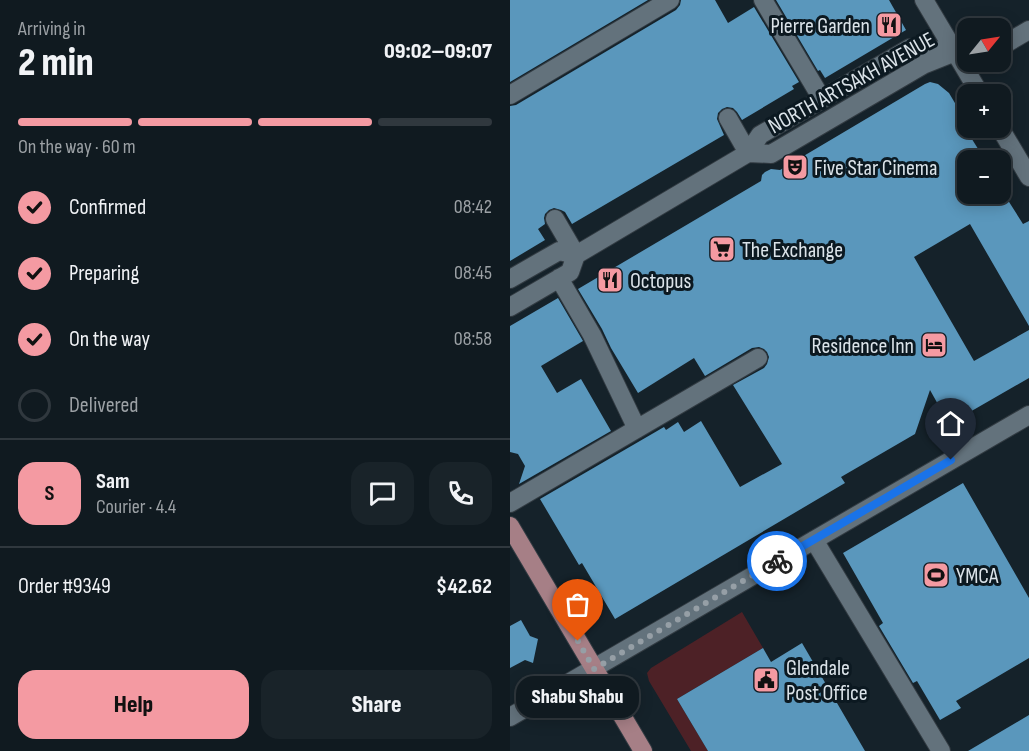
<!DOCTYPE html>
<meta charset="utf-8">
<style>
:root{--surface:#101a20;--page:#192329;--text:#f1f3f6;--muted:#9ca1a5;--line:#30383e;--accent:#f49aa2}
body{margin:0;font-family:"Sofia Sans Condensed",sans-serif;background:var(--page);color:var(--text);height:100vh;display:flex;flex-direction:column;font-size:22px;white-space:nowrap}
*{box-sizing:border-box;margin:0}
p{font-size:20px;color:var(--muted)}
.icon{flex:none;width:33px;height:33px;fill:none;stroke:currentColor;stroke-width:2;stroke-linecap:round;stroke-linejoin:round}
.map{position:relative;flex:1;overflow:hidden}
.side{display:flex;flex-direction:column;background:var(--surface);width:510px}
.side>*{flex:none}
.needle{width:39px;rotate:60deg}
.buttons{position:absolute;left:447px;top:18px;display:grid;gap:12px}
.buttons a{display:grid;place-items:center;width:54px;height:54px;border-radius:12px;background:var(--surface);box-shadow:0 3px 15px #0003,0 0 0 2px var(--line);font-size:30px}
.pin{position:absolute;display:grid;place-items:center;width:51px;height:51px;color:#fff;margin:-62px -26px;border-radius:50% 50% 50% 0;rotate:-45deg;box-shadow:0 0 6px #0007}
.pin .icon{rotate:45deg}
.courier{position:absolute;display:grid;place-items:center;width:60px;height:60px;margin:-30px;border:4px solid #1a73e8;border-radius:50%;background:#fff;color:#222;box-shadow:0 2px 8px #0007}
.bubble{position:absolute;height:42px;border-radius:18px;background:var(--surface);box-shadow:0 3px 15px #0003,0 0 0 2px var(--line);font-size:20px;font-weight:800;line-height:42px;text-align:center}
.summary em{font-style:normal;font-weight:800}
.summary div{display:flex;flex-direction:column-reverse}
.summary{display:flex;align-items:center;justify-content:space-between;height:102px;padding:0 18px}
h1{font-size:39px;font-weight:800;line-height:45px}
.bar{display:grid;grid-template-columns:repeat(4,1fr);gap:9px 6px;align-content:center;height:72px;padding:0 18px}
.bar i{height:8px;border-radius:4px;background:var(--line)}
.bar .current{background:var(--accent)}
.bar p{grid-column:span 4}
.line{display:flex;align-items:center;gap:15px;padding:0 18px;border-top:2px solid var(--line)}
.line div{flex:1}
.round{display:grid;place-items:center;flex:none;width:63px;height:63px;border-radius:18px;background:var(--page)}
ol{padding:0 18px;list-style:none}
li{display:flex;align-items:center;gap:18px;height:66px}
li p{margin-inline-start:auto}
li .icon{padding:6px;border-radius:50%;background:var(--accent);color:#111;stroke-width:4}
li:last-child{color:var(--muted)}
li i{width:33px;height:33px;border:3px solid var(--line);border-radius:50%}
.action{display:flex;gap:12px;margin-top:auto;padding:12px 18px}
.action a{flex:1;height:69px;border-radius:18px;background:var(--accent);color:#111;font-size:24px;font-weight:800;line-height:69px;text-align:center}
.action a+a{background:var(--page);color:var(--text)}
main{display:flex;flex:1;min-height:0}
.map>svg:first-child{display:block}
.green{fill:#4d2126}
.building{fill:#5a97bc}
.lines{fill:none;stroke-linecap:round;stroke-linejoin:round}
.minor-casing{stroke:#323b42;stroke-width:20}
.major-casing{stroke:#323b42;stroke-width:20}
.minor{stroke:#63727c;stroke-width:18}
.major{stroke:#a67f86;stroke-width:18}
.done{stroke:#969fa6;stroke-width:6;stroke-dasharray:0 10.8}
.route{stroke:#1a73e8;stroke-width:8}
.labels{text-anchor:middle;stroke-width:6;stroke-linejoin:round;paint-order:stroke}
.poi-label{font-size:22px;fill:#dbe3e9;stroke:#0c1921;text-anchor:start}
.street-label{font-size:22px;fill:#dbe3e9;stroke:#0c1921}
</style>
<main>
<section class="side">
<div class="summary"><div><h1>2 min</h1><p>Arriving in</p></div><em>09:02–09:07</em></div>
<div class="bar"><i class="current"></i><i class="current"></i><i class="current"></i><i></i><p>On the way · 60 m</p></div>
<ol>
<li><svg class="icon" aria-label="check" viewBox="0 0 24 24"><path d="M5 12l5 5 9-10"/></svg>Confirmed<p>08:42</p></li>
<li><svg class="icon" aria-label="check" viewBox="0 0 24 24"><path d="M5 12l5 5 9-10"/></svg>Preparing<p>08:45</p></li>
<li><svg class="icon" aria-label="check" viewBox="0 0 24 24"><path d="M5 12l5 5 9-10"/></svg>On the way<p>08:58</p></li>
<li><i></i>Delivered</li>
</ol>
<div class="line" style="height:108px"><b class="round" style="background:var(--accent);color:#111">S</b><div><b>Sam</b><p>Courier · 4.4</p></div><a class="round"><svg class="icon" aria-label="chat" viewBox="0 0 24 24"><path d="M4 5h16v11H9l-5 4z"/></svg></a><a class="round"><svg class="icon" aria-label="phone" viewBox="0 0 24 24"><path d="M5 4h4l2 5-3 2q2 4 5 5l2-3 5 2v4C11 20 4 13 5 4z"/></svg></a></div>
<div class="line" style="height:78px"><div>Order #9349</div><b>$42.62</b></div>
<div class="action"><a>Help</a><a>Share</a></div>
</section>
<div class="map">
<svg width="519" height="751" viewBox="0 0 519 751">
<rect width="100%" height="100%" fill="#15222a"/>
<!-- green -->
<path class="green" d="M232,612L253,648L167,699L198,751H181L139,681L137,673L141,668Z"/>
<!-- building -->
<path class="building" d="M0,0H138L0,82Z
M171,0H205L218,23L244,7L289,82L282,86L284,89L232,120L227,112L223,108L217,107L212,109L208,113L207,119L214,135L62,224L55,212L51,210L44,208L39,210L35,214L34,218L35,224L28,229L35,240L0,261V106L6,105L166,10L170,5Z
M266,0H379L396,30L315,78L310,70L308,71Z
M420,82L428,84L439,93L458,125V128H459L463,135L460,136L475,160H458V194H494L513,224L519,221V326L460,224L404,257L464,361L519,330V378L439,424L420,390L405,434L331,477L335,483L105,619L72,563L69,565L30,499L154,427L156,430L168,422L174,432L191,421L230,487L272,464L223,385L254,368L257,364L259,357L257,352L254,349L249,347L242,348L195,376L184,358L128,393L101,348L92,329L68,289L251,181L252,175L255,172L261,169L270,170L415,84Z
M48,298L73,341L31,366L47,393L71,379L101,431L9,484L15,466L8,454L0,452V326Z
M453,483L519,598V658L446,701L451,708L430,720L407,681L403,683L369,626L373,623L333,553Z
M11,620L20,636L28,639L23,663L15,660L0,668V626Z
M292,643L355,751H198L167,699L253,648L261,662Z
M519,715V751H458Z"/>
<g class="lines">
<!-- minor casing -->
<g class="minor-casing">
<path id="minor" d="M253,0L306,89
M414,0L470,94
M490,47L519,30
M0,95L160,0
M218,118L238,153
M490,128L519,177
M238,153L261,154L413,65L443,53
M45,219L66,255
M49,278L82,335L127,429
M0,279L49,251L66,255
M0,307L60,272L66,255L238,153L250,135L400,48L444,52H458
M0,503L248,358
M304,540L431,751
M0,717L519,415"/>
</g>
<!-- major casing -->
<g class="major-casing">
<path id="major" d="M0,526L133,751"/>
</g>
<!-- minor -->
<use href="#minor" class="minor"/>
<!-- major -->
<use href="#major" class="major"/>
</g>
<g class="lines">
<!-- done -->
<path class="done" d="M68,641L84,669L267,561"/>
<!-- route -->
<path class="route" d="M267,561L441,460"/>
</g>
<!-- icons -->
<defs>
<g id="restaurant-square" transform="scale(1.35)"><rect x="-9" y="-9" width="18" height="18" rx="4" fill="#f49aa2" stroke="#0c1921"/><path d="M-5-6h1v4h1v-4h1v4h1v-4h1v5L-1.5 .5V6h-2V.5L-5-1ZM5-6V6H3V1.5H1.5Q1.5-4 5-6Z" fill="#111"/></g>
<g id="theatre-square" transform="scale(1.35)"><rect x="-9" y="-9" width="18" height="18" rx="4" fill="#f49aa2" stroke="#0c1921"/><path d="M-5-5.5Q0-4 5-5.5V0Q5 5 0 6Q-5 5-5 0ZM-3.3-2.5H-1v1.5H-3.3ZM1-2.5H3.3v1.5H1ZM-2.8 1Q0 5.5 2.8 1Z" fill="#111"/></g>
<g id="supermarket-square" transform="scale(1.35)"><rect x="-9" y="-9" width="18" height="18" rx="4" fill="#f49aa2" stroke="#0c1921"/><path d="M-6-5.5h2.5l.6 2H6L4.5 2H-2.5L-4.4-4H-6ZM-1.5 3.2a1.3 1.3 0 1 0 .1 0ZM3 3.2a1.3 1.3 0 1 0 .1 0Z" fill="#111"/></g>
<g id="hotel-square" transform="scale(1.35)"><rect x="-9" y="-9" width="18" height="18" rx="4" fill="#f49aa2" stroke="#0c1921"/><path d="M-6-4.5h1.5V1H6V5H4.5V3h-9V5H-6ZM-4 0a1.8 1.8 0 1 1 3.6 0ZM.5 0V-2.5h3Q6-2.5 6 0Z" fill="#111"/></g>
<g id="stadium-square" transform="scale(1.35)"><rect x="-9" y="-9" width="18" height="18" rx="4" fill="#f49aa2" stroke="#0c1921"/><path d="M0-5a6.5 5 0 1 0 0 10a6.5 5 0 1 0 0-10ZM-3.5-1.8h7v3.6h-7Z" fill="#111"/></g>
<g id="civic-square" transform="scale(1.35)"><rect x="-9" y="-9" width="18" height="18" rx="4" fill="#f49aa2" stroke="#0c1921"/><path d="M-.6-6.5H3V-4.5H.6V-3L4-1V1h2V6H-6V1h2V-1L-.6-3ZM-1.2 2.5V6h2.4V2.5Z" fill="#111"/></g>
</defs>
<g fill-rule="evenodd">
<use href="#restaurant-square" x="379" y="25"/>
<use href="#theatre-square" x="285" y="167"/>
<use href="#supermarket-square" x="212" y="249"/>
<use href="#restaurant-square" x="100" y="280"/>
<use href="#hotel-square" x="424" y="345"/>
<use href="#stadium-square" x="426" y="575"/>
<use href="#civic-square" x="256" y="680"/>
</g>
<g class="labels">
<!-- poi labels -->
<g class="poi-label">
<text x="360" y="33" text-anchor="end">Pierre Garden</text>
<text x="304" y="175">Five Star Cinema</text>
<text x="232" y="257">The Exchange</text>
<text x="120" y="288">Octopus</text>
<text x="404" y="353" text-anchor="end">Residence Inn</text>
<text x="446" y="583">YMCA</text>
<text x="276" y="675">Glendale<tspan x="276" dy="25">Post Office</tspan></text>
</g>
<!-- street labels -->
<g class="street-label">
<text transform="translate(341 82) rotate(-29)" y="8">NORTH ARTSAKH AVENUE</text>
</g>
</g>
</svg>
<div class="buttons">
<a><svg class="needle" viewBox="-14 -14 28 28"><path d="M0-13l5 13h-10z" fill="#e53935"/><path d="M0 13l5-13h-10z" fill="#9ca1a5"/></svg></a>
<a>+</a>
<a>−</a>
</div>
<div class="pin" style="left:68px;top:641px;background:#ea580c"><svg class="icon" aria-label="bag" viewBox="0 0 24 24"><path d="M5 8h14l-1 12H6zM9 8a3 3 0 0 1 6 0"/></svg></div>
<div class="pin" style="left:441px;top:460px;background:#1f2937"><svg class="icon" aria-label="home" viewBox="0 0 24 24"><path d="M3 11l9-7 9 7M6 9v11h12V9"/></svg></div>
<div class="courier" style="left:267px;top:561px"><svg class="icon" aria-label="bike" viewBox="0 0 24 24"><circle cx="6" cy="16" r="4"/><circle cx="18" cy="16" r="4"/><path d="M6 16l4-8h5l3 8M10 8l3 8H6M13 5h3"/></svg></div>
<div class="bubble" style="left:6px;top:676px;width:123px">Shabu Shabu</div>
</div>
</main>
